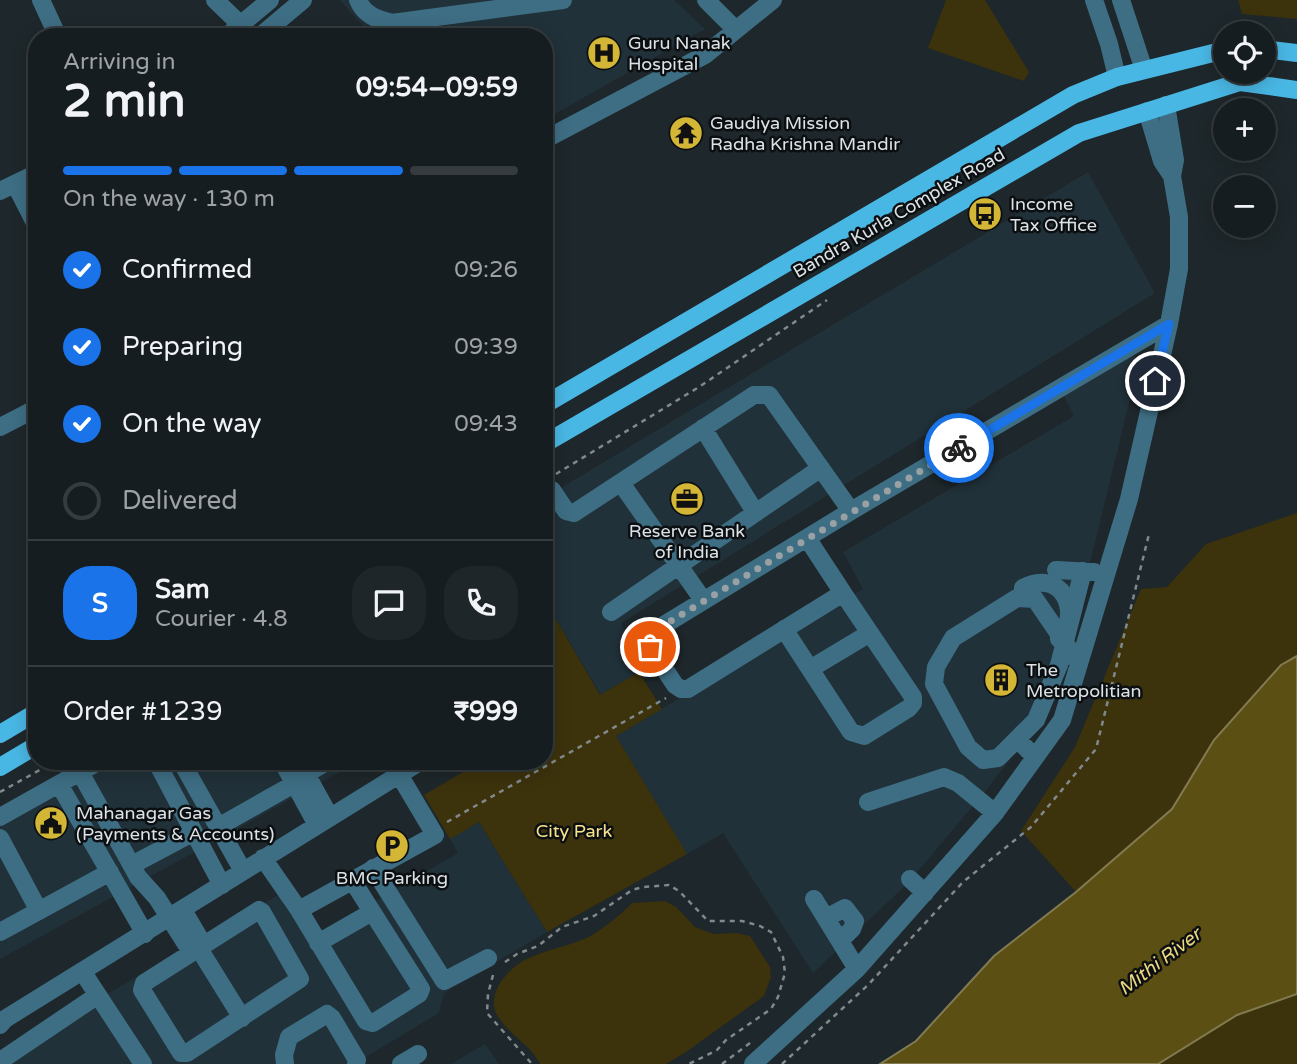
<!DOCTYPE html>
<meta charset="utf-8">
<style>
:root{--surface:#161d20;--page:#1f2629;--text:#f1f3f6;--muted:#9ea2a5;--line:#353b3e;--accent:#1a73e8}
body{margin:0;font-family:"Varela Round",sans-serif;background:var(--page);color:var(--text);height:100vh;display:flex;flex-direction:column;font-size:26px;white-space:nowrap}
*{box-sizing:border-box;margin:0}
p{font-size:23px;color:var(--muted)}
.icon{flex:none;width:38px;height:38px;fill:none;stroke:currentColor;stroke-width:2;stroke-linecap:round;stroke-linejoin:round}
.map{position:relative;flex:1;overflow:hidden}
.details{position:absolute;left:28px;top:28px;width:525px;height:742px;display:flex;flex-direction:column;background:var(--surface);border-radius:28px;box-shadow:0 4px 18px #0003,0 0 0 2px var(--line)}
.details>*{flex:none}
.controls{position:absolute;left:1213px;top:21px;display:grid;gap:14px}
.controls a{display:grid;place-items:center;width:63px;height:63px;border-radius:50%;background:var(--surface);box-shadow:0 4px 18px #0003,0 0 0 2px var(--line);font-size:35px}
.pin{position:absolute;display:grid;place-items:center;width:60px;height:60px;color:#fff;margin:-30px;border:4px solid #fff;border-radius:50%;box-shadow:0 2px 7px #0007}
.courier{position:absolute;display:grid;place-items:center;width:70px;height:70px;margin:-35px;border:5px solid #1a73e8;border-radius:50%;background:#fff;color:#222;box-shadow:0 2px 9px #0007}
.overview em{font-style:normal;font-weight:700}
.overview div{display:flex;flex-direction:column-reverse}
.overview{display:flex;align-items:center;justify-content:space-between;height:119px;padding:0 35px}
h1{font-size:46px;font-weight:700;line-height:52px}
.bar{display:grid;grid-template-columns:repeat(4,1fr);gap:10px 7px;align-content:center;height:84px;padding:0 35px}
.bar i{height:9px;border-radius:5px;background:var(--line)}
.bar .on{background:var(--accent)}
.bar p{grid-column:span 4}
.line{display:flex;align-items:center;gap:18px;padding:0 35px;border-top:2px solid var(--line)}
.line div{flex:1}
.round{display:grid;place-items:center;flex:none;width:74px;height:74px;border-radius:28px;background:var(--page)}
ol{padding:0 35px;list-style:none}
li{display:flex;align-items:center;gap:21px;height:77px}
li p{margin-inline-start:auto}
li .icon{padding:7px;border-radius:50%;background:var(--accent);color:#fff;stroke-width:4}
li:last-child{color:var(--muted)}
li i{width:38px;height:38px;border:4px solid var(--line);border-radius:50%}
.map>svg:first-child{display:block}
.built{fill:#213139}
.green{fill:#3c320c}
.water{fill:#5c4f13;stroke:#827b52;stroke-width:2}
.lines{fill:none;stroke-linecap:round;stroke-linejoin:round}
.path{stroke:#81898c;stroke-width:2.5;stroke-dasharray:5 5;stroke-linecap:butt}
.minor{stroke:#3e6e84;stroke-width:18}
.major{stroke:#49b7e4;stroke-width:18}
.minor-bridge{stroke:#3e6e84;stroke-width:18}
.done{stroke:#9aa1a4;stroke-width:7;stroke-dasharray:0 12.6}
.route{stroke:#1a73e8;stroke-width:9}
.labels{text-anchor:middle;stroke-width:5;stroke-linejoin:round;paint-order:stroke}
.poi-label{font-size:18px;fill:#dce2e5;stroke:#0b0f11;text-anchor:start}
.street-label{font-size:18px;fill:#dce2e5;stroke:#0b0f11}
.park-label{font-size:18px;fill:#f8e38d;stroke:#0b0f11}
.water-label{font-size:19px;font-style:italic;fill:#edd882;stroke:#0b0f11}
</style>
<div class="map">
<svg width="1297" height="1064" viewBox="0 0 1297 1064">
<rect width="100%" height="100%" fill="#1e272b"/>
<!-- built -->
<path class="built" d="M340,0H674L705,29L544,120V37H457L445,24L414,37H373Z
M1088,172L1155,293L621,623L639,672L601,695L544,599V498Z
M1134,352L1137,370L1091,559L1055,681L1023,742L988,788L908,883L813,973L723,833L687,854L616,736L863,589L843,552L1074,416L1063,394Z
M89,761H360L0,959V813Z
M479,822L547,932L444,993L439,1013L354,1064H0V1056L280,894L308,940L458,853L450,839Z
M485,1044L499,1064H451Z"/>
<!-- green -->
<path class="green" d="M946,0H985L1029,72L1024,81L928,48Z
M1238,0H1297V19L1242,14Z
M1297,513V656L1281,665L1214,740L1172,809L1076,892L1021,831L1075,747L1141,589L1167,587L1206,544Z
M544,599L600,695L639,672L662,709L616,736L687,854L547,932L479,822L450,839L424,795L482,761H544Z
M665,901L676,907L695,927L714,934L737,933L750,936L770,967L771,977L764,996L686,1052L666,1064H540C530,1044 508,1034 497,1015C486,995 506,971 523,961C541,951 565,947 584,939C597,934 623,913 632,903Z
M1297,994V1064H1158L1237,1015Z"/>
<!-- water -->
<path class="water" d="M1297,656V994L1237,1015L1158,1064H880L916,1041L994,956L1076,892L1172,809L1214,740L1281,665Z"/>
<g class="lines">
<!-- path -->
<path class="path" d="M556,474L699,387L827,300
M0,792L56,761
M447,822L666,698
M505,962L517,954L538,946L562,927L594,916L632,890L643,887L669,885L679,891L708,921H742L760,926L771,932L783,957L785,973L778,997L771,1009L726,1040L717,1050L689,1064
M493,975L488,994L487,1013L532,1064
M722,1064L750,1043
M782,1064L868,985L963,882L1031,827L1096,749L1149,534"/>
<!-- minor -->
<path class="minor" d="M41,0L58,37
M215,0L241,25
M358,0C364,15 376,19 392,23L563,0
M706,0L736,30
M1094,0L1109,44L1117,77
M1121,0L1144,70
M226,37L270,0
M259,37L303,0
M1147,111L1162,161L1172,176
M544,140L705,55L773,0
M15,184L37,227
M0,191L37,173
M0,427L37,408
M703,428L755,512
M621,483L703,600
M552,490L566,511L574,513L754,395H769L851,511
M807,538L843,593L688,689H681L675,685L650,647L649,638L654,631L851,511L1169,324
M1056,570L1094,572
M611,612L821,468
M784,629L851,732L864,736L909,708L913,703V697L843,593
M810,669L870,633
M1017,739L1036,720L1059,665L1083,571
M1035,757L1017,739L998,758L983,760L968,747L934,684L936,667L953,638L1017,598L1035,599L1078,662
M156,761L222,885
M181,761L243,871
M282,761L317,825
M299,761L330,817
M80,772L138,877L157,898L191,952
M306,774L328,761
M59,784L145,934
M868,802L944,777L958,783L995,813
M0,817L100,761
M218,827L294,784
M0,838L39,911
M263,858L299,910L435,835L391,761
M132,865L194,832
M373,868L444,981L488,958
M910,879L925,893
M814,899L857,969
M183,910L203,944
M259,910L262,912L300,979L187,1053H181L142,990L144,983Z
M299,910L366,1021L373,1023L419,994L421,989L352,880
M826,918L845,908L855,921L852,929L840,941
M0,932L110,872
M318,943L372,912
M198,947L242,1018
M82,971L143,1064
M0,1025L5,1019L421,761
M0,1061L98,995
M285,1064L284,1055L289,1037L327,1014L332,1018L357,1060L356,1064
M401,1064L418,1054
M753,1064L857,969L995,813L1062,720L1129,499L1169,324L1179,269V217L1172,176L1175,160L1166,105"/>
<!-- major -->
<path class="major" d="M1264,49L1297,53
M544,405L1073,95L1117,77L1225,50
M544,444L1079,133L1240,82L1297,90
M0,734L37,712
M0,767L37,745"/>
<!-- minor-bridge -->
<path class="minor-bridge" d="M1023,588C1061,568 1083,611 1059,639"/>
</g>
<g class="lines">
<!-- done -->
<path class="done" d="M650,647L649,638L654,631L959,448"/>
<!-- route -->
<path class="route" d="M959,448L1169,324L1155,381"/>
</g>
<!-- icons -->
<defs>
<g id="hospital-disc" transform="scale(1.75)"><circle r="9.5" fill="#d3b635" stroke="#0b0f11"/><path d="M-5-5h3v3.5h4V-5h3V5h-3V1.5h-4V5h-3Z" fill="#111"/></g>
<g id="temple-disc" transform="scale(1.75)"><circle r="9.5" fill="#d3b635" stroke="#0b0f11"/><path d="M0-6L5-2H3V0L6.5 2.5H4V6H1.5V3h-3V6H-4V2.5H-6.5L-3 0V-2H-5Z" fill="#111"/></g>
<g id="bus-disc" transform="scale(1.75)"><circle r="9.5" fill="#d3b635" stroke="#0b0f11"/><path d="M-5-6H5V4H4V6H2V4H-2V6H-4V4H-5ZM-3.5-4V0h7V-4ZM-3.5 1.2v1.5H-2V1.2ZM2 1.2v1.5H3.5V1.2Z" fill="#111"/></g>
<g id="office-disc" transform="scale(1.75)"><circle r="9.5" fill="#d3b635" stroke="#0b0f11"/><path d="M-6-3h4V-5.5h4V-3h4V5H-6ZM-1-4.5V-3h2v-1.5ZM-6 0V1H6V0Z" fill="#111"/></g>
<g id="building-disc" transform="scale(1.75)"><circle r="9.5" fill="#d3b635" stroke="#0b0f11"/><path d="M-4-6H4V6H1V3H-1V6H-4ZM-2.5-4.3h1.7v1.8h-1.7ZM.8-4.3h1.7v1.8H.8ZM-2.5-1h1.7V.8h-1.7ZM.8-1h1.7V.8H.8Z" fill="#111"/></g>
<g id="civic-disc" transform="scale(1.75)"><circle r="9.5" fill="#d3b635" stroke="#0b0f11"/><path d="M-.6-6.5H3V-4.5H.6V-3L4-1V1h2V6H-6V1h2V-1L-.6-3ZM-1.2 2.5V6h2.4V2.5Z" fill="#111"/></g>
<g id="parking-disc" transform="scale(1.75)"><circle r="9.5" fill="#d3b635" stroke="#0b0f11"/><path d="M-3.5-5.5H1a3.5 3.5 0 0 1 0 7H-1V5.5H-3.5ZM-1-3.4V-.6H.8a1.4 1.4 0 0 0 0-2.8Z" fill="#111"/></g>
</defs>
<g fill-rule="evenodd">
<use href="#hospital-disc" x="604" y="53"/>
<use href="#temple-disc" x="686" y="133"/>
<use href="#bus-disc" x="985" y="214"/>
<use href="#office-disc" x="687" y="499"/>
<use href="#building-disc" x="1001" y="680"/>
<use href="#civic-disc" x="51" y="823"/>
<use href="#parking-disc" x="392" y="846"/>
</g>
<g class="labels">
<!-- poi labels -->
<g class="poi-label">
<text x="628" y="49">Guru Nanak<tspan x="628" dy="21">Hospital</tspan></text>
<text x="710" y="129">Gaudiya Mission<tspan x="710" dy="21">Radha Krishna Mandir</tspan></text>
<text x="1010" y="210">Income<tspan x="1010" dy="21">Tax Office</tspan></text>
<text x="687" y="537" text-anchor="middle">Reserve Bank<tspan x="687" dy="21">of India</tspan></text>
<text x="1026" y="676">The<tspan x="1026" dy="21">Metropolitian</tspan></text>
<text x="76" y="819">Mahanagar Gas<tspan x="76" dy="21">(Payments &amp; Accounts)</tspan></text>
<text x="392" y="884" text-anchor="middle">BMC Parking</text>
</g>
<!-- street labels -->
<g class="street-label">
<text transform="translate(899 213) rotate(-30)" y="6">Bandra Kurla Complex Road</text>
</g>
<!-- park labels -->
<g class="park-label">
<text x="574" y="837">City Park</text>
</g>
<!-- water labels -->
<g class="water-label">
<text transform="translate(1159 961) rotate(-37)" y="7">Mithi River</text>
</g>
</g>
</svg>
<div class="controls">
<a><svg class="icon" aria-label="locate" viewBox="0 0 24 24"><circle cx="12" cy="12" r="6"/><path d="M12 2v4M12 18v4M2 12h4M18 12h4"/></svg></a>
<a>+</a>
<a>−</a>
</div>
<div class="pin" style="left:650px;top:647px;background:#ea580c"><svg class="icon" aria-label="bag" viewBox="0 0 24 24"><path d="M5 8h14l-1 12H6zM9 8a3 3 0 0 1 6 0"/></svg></div>
<div class="pin" style="left:1155px;top:381px;background:#1f2937"><svg class="icon" aria-label="home" viewBox="0 0 24 24"><path d="M3 11l9-7 9 7M6 9v11h12V9"/></svg></div>
<div class="courier" style="left:959px;top:448px"><svg class="icon" aria-label="bike" viewBox="0 0 24 24"><circle cx="6" cy="16" r="4"/><circle cx="18" cy="16" r="4"/><path d="M6 16l4-8h5l3 8M10 8l3 8H6M13 5h3"/></svg></div>
<section class="details">
<div class="overview"><div><h1>2 min</h1><p>Arriving in</p></div><em>09:54–09:59</em></div>
<div class="bar"><i class="on"></i><i class="on"></i><i class="on"></i><i></i><p>On the way · 130 m</p></div>
<ol>
<li><svg class="icon" aria-label="check" viewBox="0 0 24 24"><path d="M5 12l5 5 9-10"/></svg>Confirmed<p>09:26</p></li>
<li><svg class="icon" aria-label="check" viewBox="0 0 24 24"><path d="M5 12l5 5 9-10"/></svg>Preparing<p>09:39</p></li>
<li><svg class="icon" aria-label="check" viewBox="0 0 24 24"><path d="M5 12l5 5 9-10"/></svg>On the way<p>09:43</p></li>
<li><i></i>Delivered</li>
</ol>
<div class="line" style="height:126px"><b class="round" style="background:var(--accent);color:#fff">S</b><div><b>Sam</b><p>Courier · 4.8</p></div><a class="round"><svg class="icon" aria-label="chat" viewBox="0 0 24 24"><path d="M4 5h16v11H9l-5 4z"/></svg></a><a class="round"><svg class="icon" aria-label="phone" viewBox="0 0 24 24"><path d="M5 4h4l2 5-3 2q2 4 5 5l2-3 5 2v4C11 20 4 13 5 4z"/></svg></a></div>
<div class="line" style="height:91px"><div>Order #1239</div><b>₹999</b></div>
</section>
</div>
